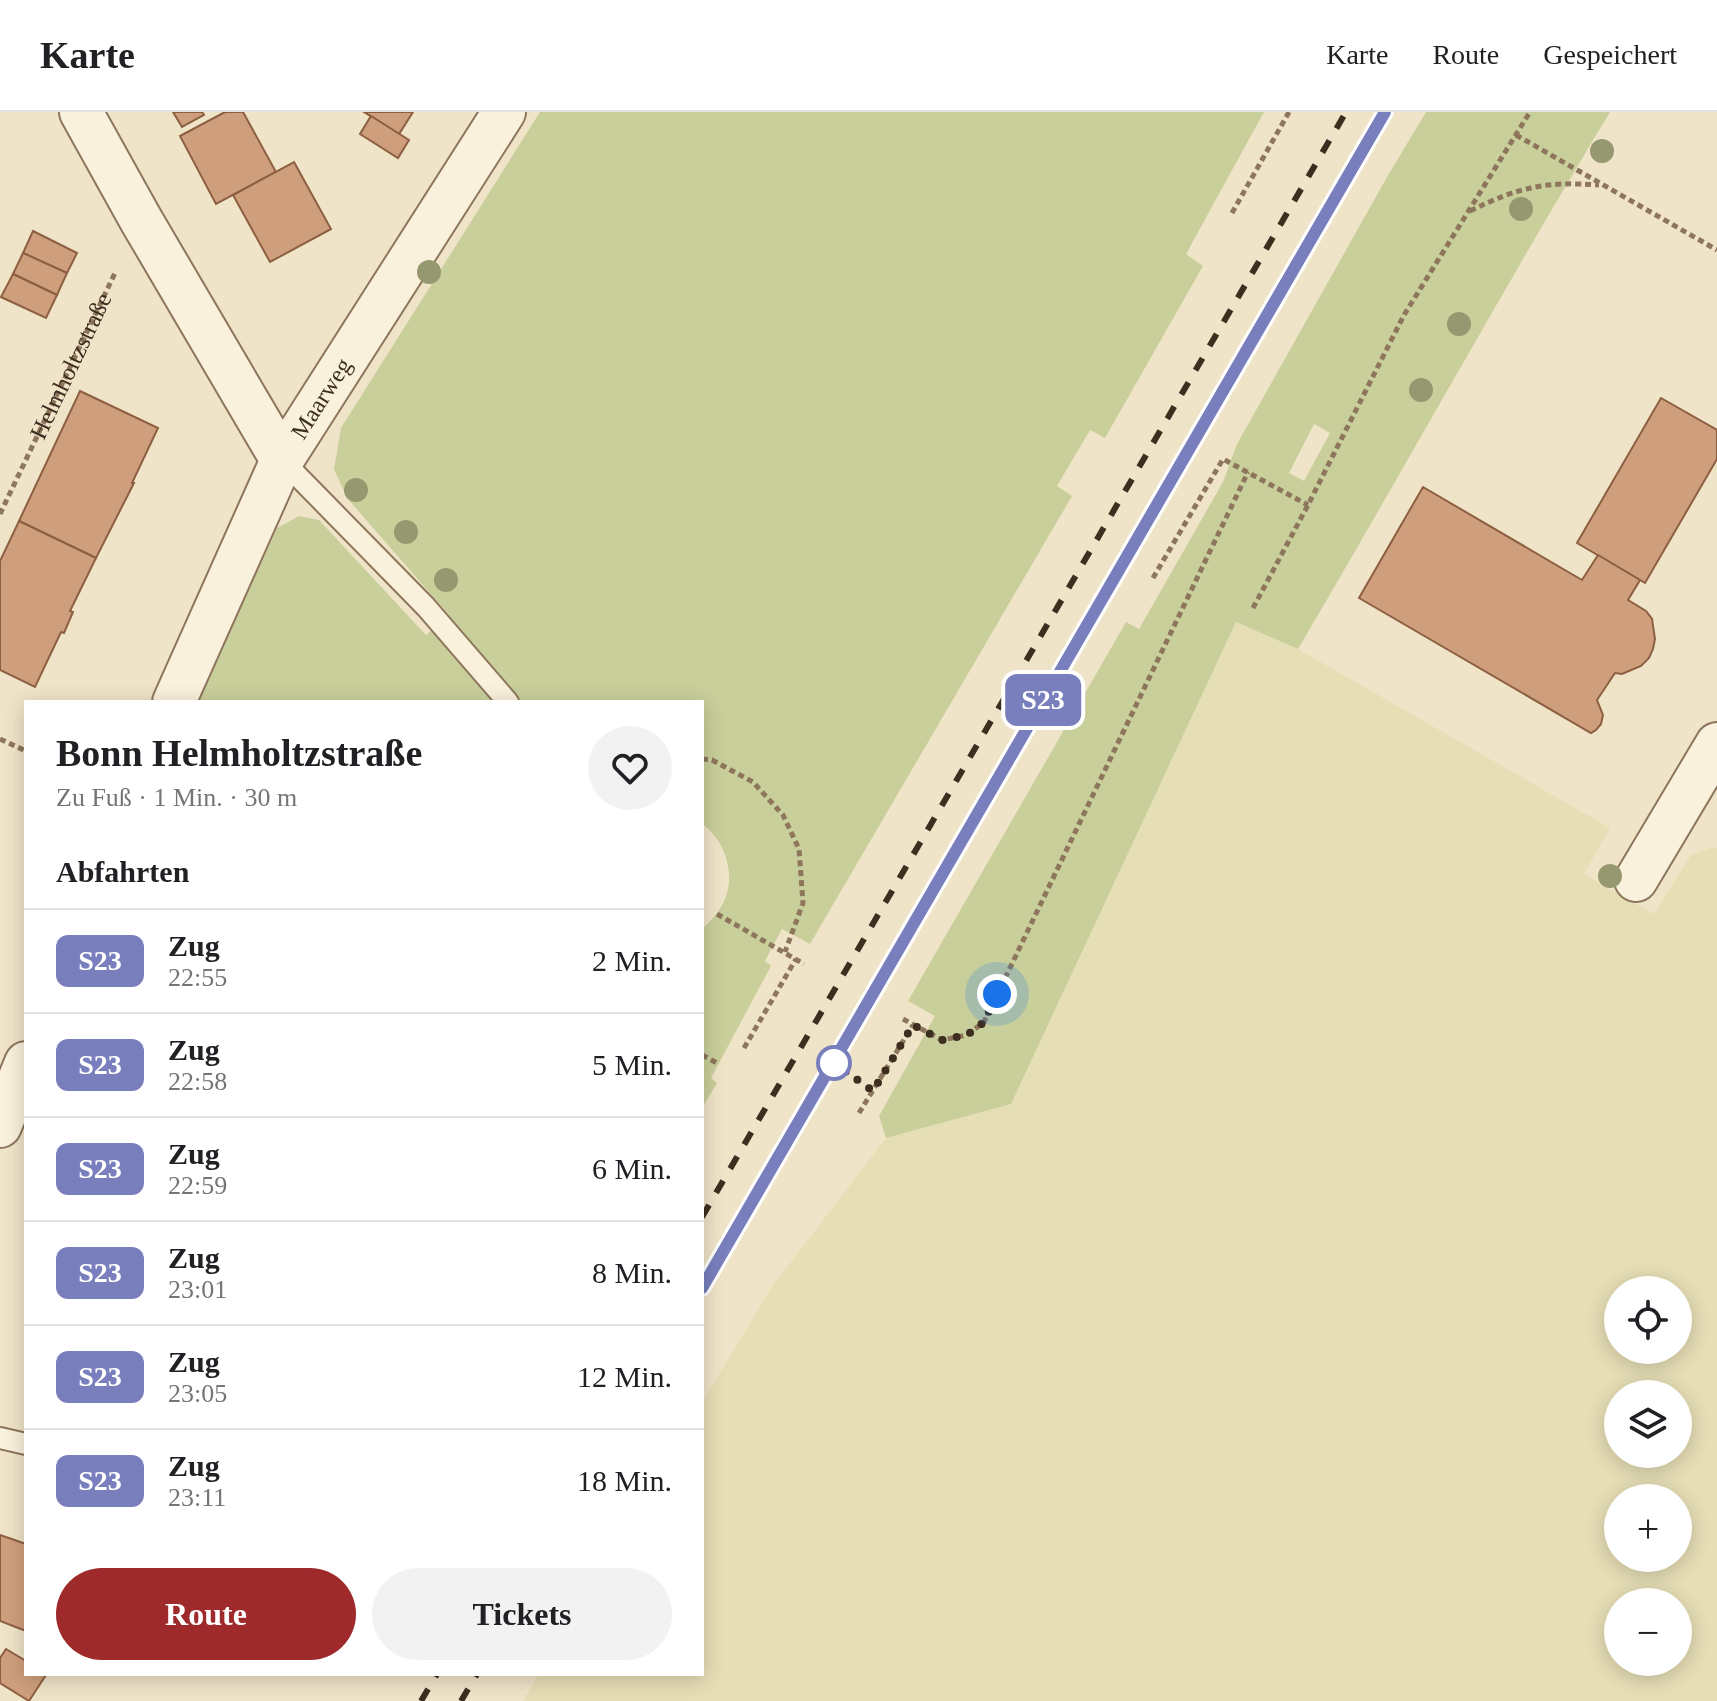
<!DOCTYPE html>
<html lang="de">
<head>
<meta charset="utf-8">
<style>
	body { margin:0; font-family:"Times New Roman",serif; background:#f2f2f2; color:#202124; height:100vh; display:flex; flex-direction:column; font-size:30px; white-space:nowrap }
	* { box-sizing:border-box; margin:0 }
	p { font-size:26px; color:#757577 }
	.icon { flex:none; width:44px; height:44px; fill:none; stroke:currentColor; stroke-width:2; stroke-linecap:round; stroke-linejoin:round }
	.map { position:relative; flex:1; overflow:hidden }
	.side { position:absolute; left:24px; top:588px; width:680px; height:976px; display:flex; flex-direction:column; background:#fff; border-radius:0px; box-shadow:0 4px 20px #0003 }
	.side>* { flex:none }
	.badge { padding:0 16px; border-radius:12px; font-size:28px; line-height:52px }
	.fabs { position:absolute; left:1604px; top:1164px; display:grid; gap:16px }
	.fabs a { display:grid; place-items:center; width:88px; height:88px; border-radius:50%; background:#fff; box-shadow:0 4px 20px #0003; font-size:40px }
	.you { position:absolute; width:40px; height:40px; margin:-20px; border:6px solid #fff; border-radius:50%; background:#1a73e8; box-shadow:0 0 0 12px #1a73e833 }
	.map>.badge { position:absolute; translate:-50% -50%; box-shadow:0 0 0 4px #fff }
	h2 { padding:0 32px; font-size:30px; line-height:72px }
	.round { display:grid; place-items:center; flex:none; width:84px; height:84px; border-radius:42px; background:#f2f2f2 }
	.overview { display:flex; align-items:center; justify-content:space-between; height:136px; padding:0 32px }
	h1 { font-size:38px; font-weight:600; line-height:60px }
	.action { display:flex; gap:16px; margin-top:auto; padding:16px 32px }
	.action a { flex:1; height:92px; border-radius:48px; background:#9e2a2b; color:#fff; font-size:32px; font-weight:600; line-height:92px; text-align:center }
	.action a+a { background:#f2f2f2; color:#202124 }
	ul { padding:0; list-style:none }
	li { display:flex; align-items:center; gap:24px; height:104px; padding:0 32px; border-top:2px solid #e0e0e0 }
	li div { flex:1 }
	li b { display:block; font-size:30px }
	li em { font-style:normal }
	li .badge { min-width:88px; font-weight:700; text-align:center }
	header { display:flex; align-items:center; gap:48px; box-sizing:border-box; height:112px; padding:0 40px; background:#fff; border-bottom:2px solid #e0e0e0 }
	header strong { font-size:38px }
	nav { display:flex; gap:44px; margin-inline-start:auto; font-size:28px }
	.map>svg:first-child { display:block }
	.farmland { fill:#e6deb5; fill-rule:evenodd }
	.green { fill:#c9cf9b; fill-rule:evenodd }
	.building { fill:#cf9f7d; stroke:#8d5f41; stroke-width:2 }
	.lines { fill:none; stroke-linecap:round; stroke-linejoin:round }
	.lane-casing { stroke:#8d765c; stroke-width:24 }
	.street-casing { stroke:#8d765c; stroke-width:46 }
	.path { stroke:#8d765c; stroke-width:5; stroke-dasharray:6 4; stroke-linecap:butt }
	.lane { stroke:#faf1dc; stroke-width:20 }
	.street { stroke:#faf1dc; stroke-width:42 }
	.rail { stroke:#3d2e20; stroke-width:6; stroke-dasharray:14 14; stroke-linecap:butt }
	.tree { fill:#96986f }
	.line-casing { stroke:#fff; stroke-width:18 }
	.line { stroke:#787fbc; stroke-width:12 }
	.walk { stroke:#3d2e20; stroke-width:8; stroke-dasharray:0 14.4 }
	.stop-dot { fill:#fff; stroke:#787fbc; stroke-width:4 }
	.labels { text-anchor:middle; stroke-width:7; stroke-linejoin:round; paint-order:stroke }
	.street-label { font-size:24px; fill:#3d2e20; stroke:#f7eed8 }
</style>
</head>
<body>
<header>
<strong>Karte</strong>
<nav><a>Karte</a><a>Route</a><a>Gespeichert</a></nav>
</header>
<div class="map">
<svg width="1717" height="1589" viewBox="0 0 1717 1589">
	<rect width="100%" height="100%" fill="#f0e4c8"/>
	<path class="farmland" d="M1236,510L1298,537L1610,716L1584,762L1654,802L1691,743L1714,735L1717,737V1589H523L539,1562H702V1291L771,1176L886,1026L1011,992ZM1618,1178H1678V1238H1618ZM1618,1282H1678V1342H1618ZM1618,1386H1678V1446H1618ZM1618,1490H1678V1550H1618Z"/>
	<g class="green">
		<path d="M540,0H1264L1186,142L1203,154L1105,326L1090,318L1057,374L1072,384L810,832L782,817L765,849L771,854L711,966L717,971L702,996V817C713,807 723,796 727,781C734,757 723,726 702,712V590H202L199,588L277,416L299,404L319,408L426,523L449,503L347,386L334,357L341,316Z"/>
		<path d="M1426,0H1610C1503,177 1403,359 1298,537L1236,510L1011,992L886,1026L879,1004L935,904L908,889L1126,510L1139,517L1223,370L1237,332L1387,65ZM1314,312L1330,321L1304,369L1289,361Z"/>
	</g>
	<g class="building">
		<path d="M173,0H202L204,3L182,15Z"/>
		<path d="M225,0H243L276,60L216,92L180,24Z"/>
		<path d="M364,0H413L399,22Z"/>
		<path d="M371,4L409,28L398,46L360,22Z"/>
		<path d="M294,50L331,117L270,150L233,83Z"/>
		<path d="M33,119L77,141L67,161L23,141Z"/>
		<path d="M23,141L67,161L57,183L13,162Z"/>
		<path d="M13,162L57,183L46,206L1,185Z"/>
		<path d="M80,279L158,316L132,371H134L96,446L19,409Z"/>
		<path d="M1661,286L1717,318V347L1645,471L1577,431Z"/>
		<path d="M1423,375L1582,468L1598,443L1640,468L1628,488L1646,499L1652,507L1655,527L1653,537L1649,546L1641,554L1622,562L1615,561L1597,588L1603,603L1601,612L1596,618L1591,621L1359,486Z"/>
		<path d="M19,409L96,446L70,499L73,500L64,521L61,520L35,575L0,558V449Z"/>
		<path d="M0,1423L26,1432V1519L0,1509Z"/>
		<path d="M6,1537L26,1549V1562L46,1563L29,1589L0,1571V1546Z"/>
	</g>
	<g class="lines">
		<defs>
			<g id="lane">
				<path d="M282,348L426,495L508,590"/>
				<path d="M0,1326L26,1332"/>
			</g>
			<g id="street">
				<path d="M81,0L141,108L282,348"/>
				<path id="s2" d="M174,590L282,348L504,0"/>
				<path d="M1636,768L1717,632"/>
				<path d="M0,1014L26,951"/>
			</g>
		</defs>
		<use href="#lane" class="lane-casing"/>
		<use href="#street" class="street-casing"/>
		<g class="path">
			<path d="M1516,23L1717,138"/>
			<path d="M1470,99C1519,75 1545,69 1599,73"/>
			<path d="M1232,101L1289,0"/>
			<path id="s1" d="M0,402L115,161"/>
			<path d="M1153,466L1223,347L1308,393"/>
			<path d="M1253,496L1308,393L1404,203L1530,0"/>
			<path d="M0,627L26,639"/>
			<path d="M702,647L712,648L753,670L783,703L799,737L803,791L785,840"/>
			<path d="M717,802L804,852"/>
			<path d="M903,907L942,928L967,923L984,910L1248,360"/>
			<path d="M744,936L796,847"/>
			<path d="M702,943L719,952"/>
			<path d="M859,1001L913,913"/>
		</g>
		<use href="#lane" class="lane"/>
		<use href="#street" class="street"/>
		<g class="rail">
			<path d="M702,1105L1346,0"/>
			<path d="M702,1176L1385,0"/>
			<path d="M421,1589L437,1562"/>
			<path d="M461,1589L477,1562"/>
		</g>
	</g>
	<g class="tree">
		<circle cx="1602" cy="39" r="12"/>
		<circle cx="1521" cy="97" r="12"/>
		<circle cx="429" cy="160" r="12"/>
		<circle cx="1459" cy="212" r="12"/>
		<circle cx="1421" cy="278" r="12"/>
		<circle cx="356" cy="378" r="12"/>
		<circle cx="406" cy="420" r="12"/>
		<circle cx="446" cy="468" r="12"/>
		<circle cx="1610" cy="764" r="12"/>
	</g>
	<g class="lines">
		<defs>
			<path id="line" d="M702,1176L1385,0"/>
		</defs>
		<use href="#line" class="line-casing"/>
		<use href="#line" class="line"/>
		<path class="walk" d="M834,951L873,979L913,913L942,928L967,923L984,910L997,882"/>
	</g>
	<circle class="stop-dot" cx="834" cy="951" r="16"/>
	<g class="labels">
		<g class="street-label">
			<text dy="8" stroke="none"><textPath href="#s1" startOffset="164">Helmholtzstraße</textPath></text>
			<text dy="8" stroke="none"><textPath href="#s2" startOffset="338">Maarweg</textPath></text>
		</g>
	</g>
</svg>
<div class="fabs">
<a><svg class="icon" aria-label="locate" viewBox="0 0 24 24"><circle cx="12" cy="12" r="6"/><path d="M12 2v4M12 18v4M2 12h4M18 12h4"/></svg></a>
<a><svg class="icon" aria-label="layers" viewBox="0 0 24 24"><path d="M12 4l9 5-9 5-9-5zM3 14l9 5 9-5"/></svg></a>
<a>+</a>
<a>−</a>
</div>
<div class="you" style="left:997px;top:882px"></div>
<b class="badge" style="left:1043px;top:588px;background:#787fbc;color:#fff">S23</b>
<section class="side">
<div class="overview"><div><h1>Bonn Helmholtzstraße</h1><p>Zu Fuß · 1 Min. · 30 m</p></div><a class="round"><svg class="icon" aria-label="heart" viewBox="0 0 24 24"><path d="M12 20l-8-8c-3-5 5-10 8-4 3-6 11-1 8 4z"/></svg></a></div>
<h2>Abfahrten</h2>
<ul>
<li><span class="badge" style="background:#787fbc;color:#fff">S23</span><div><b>Zug</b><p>22:55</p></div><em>2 Min.</em></li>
<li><span class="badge" style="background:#787fbc;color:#fff">S23</span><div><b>Zug</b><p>22:58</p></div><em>5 Min.</em></li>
<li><span class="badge" style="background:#787fbc;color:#fff">S23</span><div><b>Zug</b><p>22:59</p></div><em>6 Min.</em></li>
<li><span class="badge" style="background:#787fbc;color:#fff">S23</span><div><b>Zug</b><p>23:01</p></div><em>8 Min.</em></li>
<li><span class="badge" style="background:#787fbc;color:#fff">S23</span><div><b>Zug</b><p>23:05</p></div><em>12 Min.</em></li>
<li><span class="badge" style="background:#787fbc;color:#fff">S23</span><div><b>Zug</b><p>23:11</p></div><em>18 Min.</em></li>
</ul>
<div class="action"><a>Route</a><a>Tickets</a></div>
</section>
</div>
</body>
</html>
